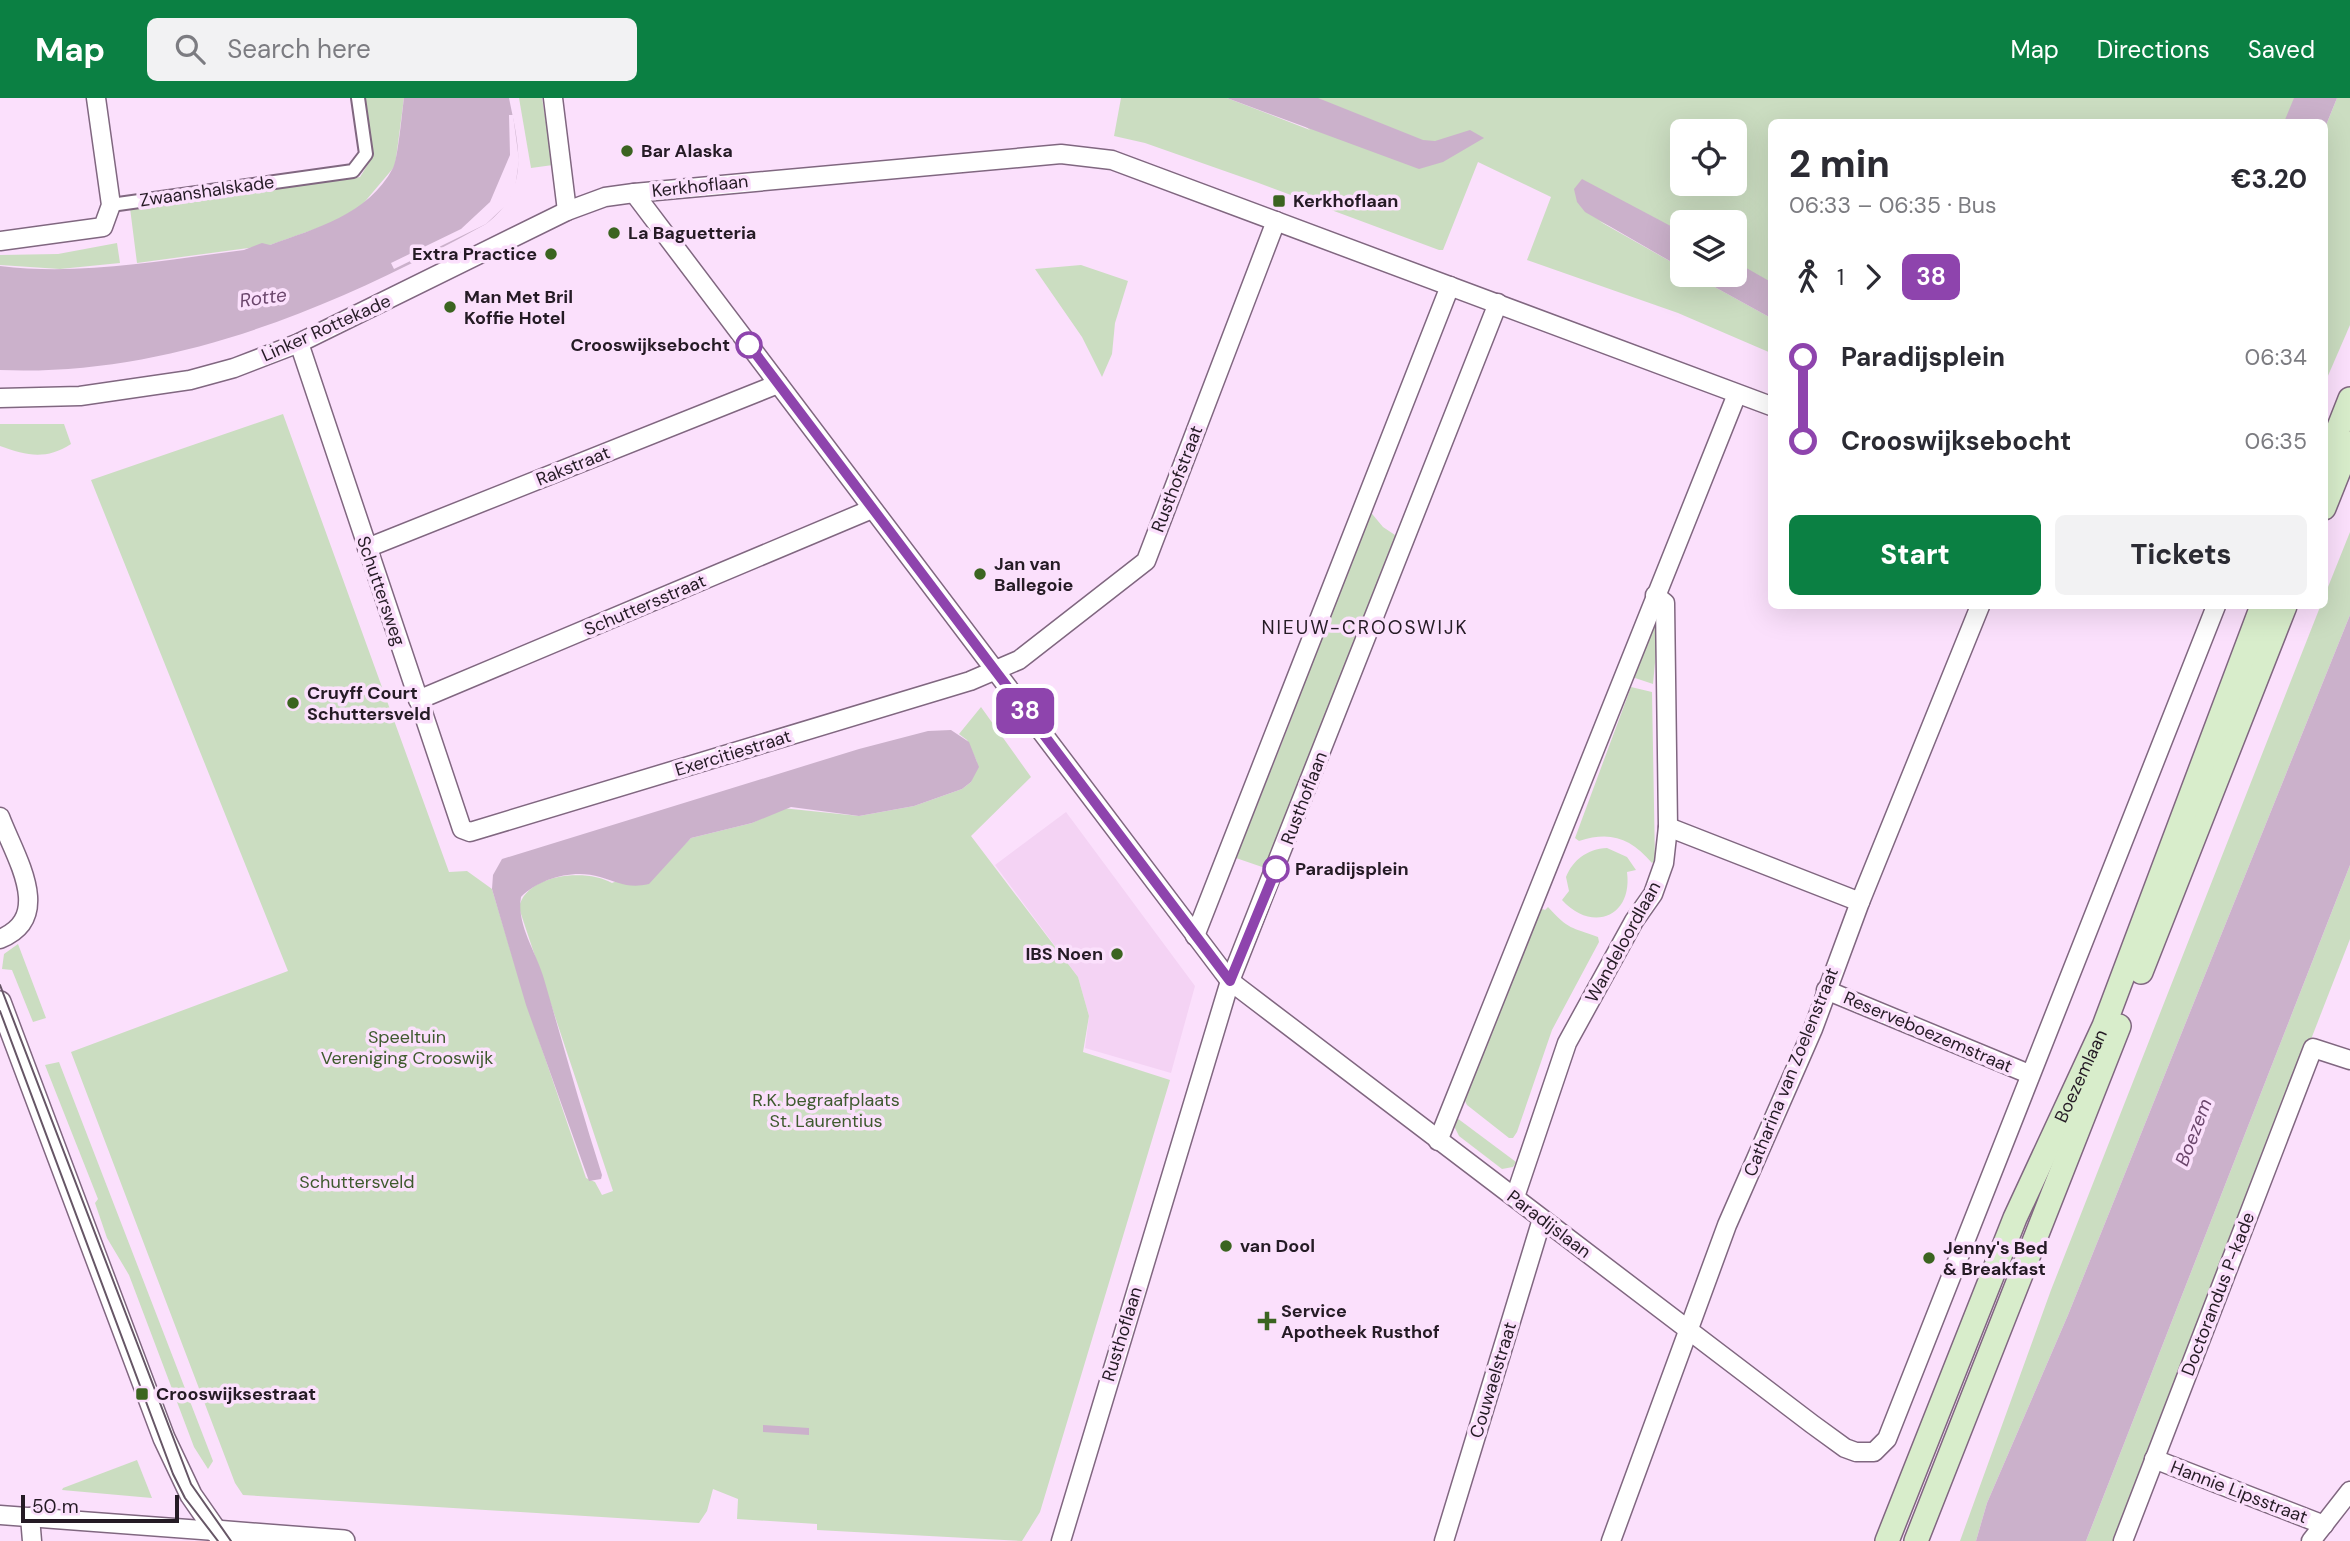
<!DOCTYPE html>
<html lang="en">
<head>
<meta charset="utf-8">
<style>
	body { margin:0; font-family:"DM Sans",sans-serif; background:#f2f2f3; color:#2b2b33; height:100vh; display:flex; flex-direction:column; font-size:26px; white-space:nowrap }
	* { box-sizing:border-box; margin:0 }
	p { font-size:23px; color:#7c7c81 }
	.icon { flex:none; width:38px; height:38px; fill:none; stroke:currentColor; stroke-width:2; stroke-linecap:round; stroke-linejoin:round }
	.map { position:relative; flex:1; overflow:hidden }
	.side { position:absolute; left:1768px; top:21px; width:560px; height:490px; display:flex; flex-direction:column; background:#fff; border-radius:10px; box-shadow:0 7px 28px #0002 }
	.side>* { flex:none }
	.badge { padding:0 14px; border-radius:10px; font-size:24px; line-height:46px }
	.tools { position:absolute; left:1670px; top:21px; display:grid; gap:14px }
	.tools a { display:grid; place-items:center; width:77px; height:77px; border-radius:10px; background:#fff; box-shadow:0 7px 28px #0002; font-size:35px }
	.scale { position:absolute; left:21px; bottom:18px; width:158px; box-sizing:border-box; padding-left:7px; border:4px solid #251b25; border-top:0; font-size:19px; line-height:24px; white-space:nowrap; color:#251b25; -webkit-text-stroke:5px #fbe0fc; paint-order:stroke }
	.map>.badge { position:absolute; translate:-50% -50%; box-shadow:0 0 0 4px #fff }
	.legs { display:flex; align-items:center; gap:10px; height:77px; padding:0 21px; font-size:23px }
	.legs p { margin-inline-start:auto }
	.head { display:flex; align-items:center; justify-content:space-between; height:119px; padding:0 21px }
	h1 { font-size:38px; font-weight:800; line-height:52px }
	.button { display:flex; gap:14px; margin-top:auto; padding:14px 21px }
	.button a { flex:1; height:80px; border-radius:10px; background:#0b8043; color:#fff; font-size:28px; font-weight:800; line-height:80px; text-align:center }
	.button a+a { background:#f2f2f3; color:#2b2b33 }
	ul { padding:0 21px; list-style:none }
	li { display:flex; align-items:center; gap:24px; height:84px; font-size:26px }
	li i { display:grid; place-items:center; width:10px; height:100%; margin:0 9px; background:currentColor }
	li i::after { content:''; width:18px; height:18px; margin:-9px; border:5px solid; border-radius:50%; background:#fff }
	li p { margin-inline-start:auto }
	li:first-child i { background:linear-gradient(#0000 50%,currentColor 0) }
	li:last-child i { background:linear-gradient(currentColor 50%,#0000 0) }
	header { display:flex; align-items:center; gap:42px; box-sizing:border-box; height:98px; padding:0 35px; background:#0b8043; color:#fff }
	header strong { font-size:33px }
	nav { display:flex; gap:38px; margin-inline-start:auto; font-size:24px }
	.search { width:490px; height:63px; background:#f2f2f3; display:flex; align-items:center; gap:18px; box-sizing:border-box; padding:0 24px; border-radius:10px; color:#7c7c81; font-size:26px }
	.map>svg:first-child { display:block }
	.built { fill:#f4d3f4 }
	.green { fill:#cbddc1; fill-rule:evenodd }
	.water { fill:#cbb1cb }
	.pier { fill:#fbe0fc }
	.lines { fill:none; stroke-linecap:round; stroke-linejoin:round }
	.pedestrian-casing { stroke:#806780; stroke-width:16 }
	.minor-casing { stroke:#806780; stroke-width:21 }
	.tertiary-casing { stroke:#806780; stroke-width:24 }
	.secondary-casing { stroke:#806780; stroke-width:26 }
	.pedestrian { stroke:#fff; stroke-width:12 }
	.minor { stroke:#fff; stroke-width:18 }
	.tertiary { stroke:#fff; stroke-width:21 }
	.secondary { stroke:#d8edcb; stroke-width:23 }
	.tram { stroke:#665666; stroke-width:2 }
	.line-1-casing { stroke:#fff; stroke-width:16 }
	.line-1 { stroke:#8e44ad; stroke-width:10 }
	.poi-dot { fill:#3b6420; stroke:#fbe0fc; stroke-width:2.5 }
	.stop-1-dot { fill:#fff; stroke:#8e44ad; stroke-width:3.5 }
	.labels { text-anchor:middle; stroke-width:7; stroke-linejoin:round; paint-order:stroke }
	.poi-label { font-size:18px; font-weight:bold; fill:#251b25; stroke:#fbe0fc; text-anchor:start }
	.street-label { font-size:18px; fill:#251b25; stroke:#fbe0fc }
	.stop-label { font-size:18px; font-weight:bold; fill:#251b25; stroke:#fbe0fc; text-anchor:end }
	.park-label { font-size:18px; fill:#3e5a2e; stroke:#fbe0fc }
	.water-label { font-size:19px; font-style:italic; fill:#6b466c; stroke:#fbe0fc }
	.neighbourhood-label { font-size:19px; letter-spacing:2px; fill:#251b25; stroke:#fbe0fc }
</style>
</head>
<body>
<header>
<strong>Map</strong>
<div class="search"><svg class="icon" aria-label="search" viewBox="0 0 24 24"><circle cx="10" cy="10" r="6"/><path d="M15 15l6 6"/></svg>Search here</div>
<nav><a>Map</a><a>Directions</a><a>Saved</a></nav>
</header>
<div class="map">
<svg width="2350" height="1443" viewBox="0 0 2350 1443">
	<rect width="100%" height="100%" fill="#fbe0fc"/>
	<path class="built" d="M1066,714L1195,888L1171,975L1085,950L1089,918L1078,879L995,767Z"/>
	<g class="green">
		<path d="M365,0H404L395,68L362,107L335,124L270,147L137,165L130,110L360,79L373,58Z"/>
		<path d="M519,0H542L553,67L531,70Z"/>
		<path d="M1121,0H1227L1310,32L1268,0H2316L2303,24H1771V200L1734,177V124H1682V160L1599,123L1682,170V177H1693L1771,220V255L1678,215L1527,162L1551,99L1478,64L1443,152H1439L1256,84L1145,45L1114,38ZM1682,33H1734V86H1682Z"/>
		<path d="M2337,0H2350V227L2324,287V32Z"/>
		<path d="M117,145L120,165L60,171L0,167V157L58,156Z"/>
		<path d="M1081,167L1128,183L1115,225L1112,256L1102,279L1082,239L1035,171Z"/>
		<path d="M283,316L449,774L467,773L492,791L527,907L586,1080L595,1084L602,1097L613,1093L519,810C525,776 586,770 612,785L669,762L691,740L752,725L782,710L859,718L914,708L962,691L971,684L977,664L967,642L959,636L981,609L1031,679L971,738L1078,879L1089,918L1083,954L1170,982L1040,1414L1022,1443L817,1432V1426L737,1421L738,1401L713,1391L707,1413L699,1425L243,1397L235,1385L71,954L288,873L91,382Z"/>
		<path d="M0,326H64L71,346C46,362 27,358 0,348Z"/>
		<path d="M1368,411L1383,429L1398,439L1265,770L1236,760L1289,627Z"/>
		<path d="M2350,434V517L2068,1217L1987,1405L1976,1443H1960L2051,1192L2320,509L2324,508V499Z"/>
		<path d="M1657,520L1659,523L1653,586L1632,579Z"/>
		<path d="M1631,589L1652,594L1655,763L1652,765C1630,740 1611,733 1579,743L1575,740Z"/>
		<path d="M1607,750L1627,759L1636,772L1627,774C1633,819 1592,835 1562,802L1569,793L1566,779C1573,762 1587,751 1607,750Z"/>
		<path d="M2350,767V841L2116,1443H2086Z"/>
		<path d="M1548,809C1569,832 1571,829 1598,839L1599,844L1552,932L1517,1034L1513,1040H1509L1467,1007L1464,1001L1540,810L1545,812Z"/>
		<path d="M18,846L46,920L33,924L12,872L2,871L4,856Z"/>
		<path d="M59,964L213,1363L208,1371L194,1349L129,1177L107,1140L95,1105L98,1101L45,967Z"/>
		<path d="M1457,1020L1516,1064L1513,1069L1502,1071L1459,1038L1454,1028Z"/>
		<path d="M137,1362L152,1400L62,1392L63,1390Z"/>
	</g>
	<g class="water">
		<path d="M404,0H509C519,49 531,91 486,126C338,208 173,279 0,272V168C81,178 163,162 244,152L262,145L270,147C316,130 368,117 393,70C398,61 402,14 404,0Z"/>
		<path d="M1227,0H1318L1423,42L1435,43L1470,32L1484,40L1443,64L1419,71Z"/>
		<path d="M2294,0H2337L2324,32V24H2284Z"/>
		<path d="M1582,81L1682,134V170L1585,114L1577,104L1574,91Z"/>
		<path d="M1734,163L1771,184V220L1693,177H1734Z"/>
		<path d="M2350,517V767L2086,1443H1976L1987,1405L2068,1217Z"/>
		<path d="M951,632L969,644L979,669L971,684L962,691L914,708L859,718L791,709L752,725L691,740L649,786C628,791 618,784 600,779C574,771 540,780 521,799C516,827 537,855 544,881C563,946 581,1012 602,1077L601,1081L589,1083L526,907L492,791L493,777L502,761L859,651L928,633Z"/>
		<path d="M763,1327L809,1330V1337L763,1334Z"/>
	</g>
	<path class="pier" d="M509,17H513L519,62L515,90L507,106L486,126L394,171L391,165L461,131L490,104L510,57Z"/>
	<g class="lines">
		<defs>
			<path id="pedestrian" d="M111,107L353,73L366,56L358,0"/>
			<g id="minor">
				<path d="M553,0L567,113"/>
				<path d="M634,95L1230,883L1812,1326L1845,1350L1856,1354H1874L1887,1341L2216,508"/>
				<path d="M0,143L103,129L111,107L96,0"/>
				<path d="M299,245L462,731L470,734L970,583L1019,562L1146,463L1276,123"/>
				<path d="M0,300L80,298L190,282L234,270L299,245L567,113L605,99L634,95L1061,56L1112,62L1771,308"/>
				<path d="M367,450L778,286"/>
				<path d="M418,602L872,411"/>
				<path d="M0,719C15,759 55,819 0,841"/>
				<path d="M1668,729L1860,804"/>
				<path d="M1195,838L1450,188"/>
				<path d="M1826,892L2029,976"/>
				<path d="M1438,1043L1737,296"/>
				<path d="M1515,1099L1567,945L1634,823L1653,796L1664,765L1668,729L1665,505L1655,497"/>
				<path d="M2154,1361L2324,1427"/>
				<path d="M0,1417L215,1433"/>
				<path d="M30,1419L32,1443"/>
				<path d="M1061,1443L1230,883L1498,205"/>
				<path d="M1444,1443L1542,1121"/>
				<path d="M1611,1443L1727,1127L1813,931L1860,804L1980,508"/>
				<path d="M2123,1443L2313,950L2350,962"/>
				<path d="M2311,1443L2350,1393"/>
			</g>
			<g id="tertiary">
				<path d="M0,904L164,1340L191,1397L223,1443"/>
				<path d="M215,1433L344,1443"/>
			</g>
			<g id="secondary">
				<path d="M2324,367L2350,301"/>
				<path d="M2324,410L2350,345"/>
				<path d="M2141,874L2285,508"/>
				<path id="s1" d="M1887,1443L2015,1120L2104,928L2262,508"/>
				<path d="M1916,1443L2119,928"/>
			</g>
		</defs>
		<use href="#pedestrian" class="pedestrian-casing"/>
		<use href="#minor" class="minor-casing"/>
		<use href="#tertiary" class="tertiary-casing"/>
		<use href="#secondary" class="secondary-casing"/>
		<use href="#pedestrian" class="pedestrian"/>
		<use href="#minor" class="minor"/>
		<use href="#tertiary" class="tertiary"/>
		<use href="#secondary" class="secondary"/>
		<g class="tram">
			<path d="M0,887L191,1386L231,1443"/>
			<path d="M0,913L173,1376L185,1400L218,1443"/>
		</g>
	</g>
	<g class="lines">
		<defs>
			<path id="line-1" d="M749,247L1230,883L1276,771"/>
		</defs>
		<use href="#line-1" class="line-1-casing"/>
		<use href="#line-1" class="line-1"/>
	</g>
	<g class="poi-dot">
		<circle cx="627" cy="53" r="7"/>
		<rect x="1272" y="96" width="14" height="14" rx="3.5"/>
		<circle cx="614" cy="135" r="7"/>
		<circle cx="551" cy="156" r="7"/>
		<circle cx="450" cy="209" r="7"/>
		<circle cx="980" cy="476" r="7"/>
		<circle cx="293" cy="605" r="7"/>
		<circle cx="1117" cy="856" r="7"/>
		<circle cx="1226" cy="1148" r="7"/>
		<circle cx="1929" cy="1160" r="7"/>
		<path d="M1263.5 1212.5h7v7h7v7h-7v7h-7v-7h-7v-7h7z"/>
		<rect x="135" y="1289" width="14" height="14" rx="3.5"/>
	</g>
	<g class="stop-1-dot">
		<circle cx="749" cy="247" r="12"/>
		<circle cx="1276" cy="771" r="12"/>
	</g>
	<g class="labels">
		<g class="poi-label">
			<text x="641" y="59">Bar Alaska</text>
			<text x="1293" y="109">Kerkhoflaan</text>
			<text x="628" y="141">La Baguetteria</text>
			<text x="537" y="162" text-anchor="end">Extra Practice</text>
			<text x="464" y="205">Man Met Bril<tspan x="464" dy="21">Koffie Hotel</tspan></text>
			<text x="994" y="472">Jan van<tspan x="994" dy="21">Ballegoie</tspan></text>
			<text x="307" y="601">Cruyff Court<tspan x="307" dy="21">Schuttersveld</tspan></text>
			<text x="1103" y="862" text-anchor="end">IBS Noen</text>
			<text x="1240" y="1154">van Dool</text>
			<text x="1943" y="1156">Jenny's Bed<tspan x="1943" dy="21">&amp; Breakfast</tspan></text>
			<text x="1281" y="1219">Service<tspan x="1281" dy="21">Apotheek Rusthof</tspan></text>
			<text x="156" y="1302">Crooswijksestraat</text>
		</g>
		<g class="street-label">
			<text transform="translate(700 88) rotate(-6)" y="6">Kerkhoflaan</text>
			<text transform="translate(207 93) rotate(-8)" y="6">Zwaanshalskade</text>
			<text transform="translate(326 230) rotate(-24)" y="6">Linker Rottekade</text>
			<text transform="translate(573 368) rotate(-22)" y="6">Rakstraat</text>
			<text transform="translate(1177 381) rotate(-69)" y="6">Rusthofstraat</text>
			<text transform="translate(381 493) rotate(71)" y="6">Schuttersweg</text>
			<text transform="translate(645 507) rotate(-23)" y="6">Schuttersstraat</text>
			<text transform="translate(733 655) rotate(-17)" y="6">Exercitiestraat</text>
			<text transform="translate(1304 700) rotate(-69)" y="6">Rusthoflaan</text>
			<text transform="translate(1623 844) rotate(-61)" y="6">Wandeloordlaan</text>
			<text transform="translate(1928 934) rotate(23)" y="6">Reserveboezemstraat</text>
			<text transform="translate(1791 974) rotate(-68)" y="6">Catharina van Zoelenstraat</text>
			<text dy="6" stroke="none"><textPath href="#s1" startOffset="504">Boezemlaan</textPath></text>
			<text transform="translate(1549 1126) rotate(37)" y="6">Paradijslaan</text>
			<text transform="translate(2218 1196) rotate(-69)" y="6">Doctorandus P-kade</text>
			<text transform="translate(1122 1236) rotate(-73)" y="6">Rusthoflaan</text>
			<text transform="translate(1493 1282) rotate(-73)" y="6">Couwaelstraat</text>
			<text transform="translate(2239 1394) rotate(21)" y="6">Hannie Lipsstraat</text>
		</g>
		<g class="stop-label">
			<text x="730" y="253">Crooswijksebocht</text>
			<text x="1295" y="777" text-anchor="start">Paradijsplein</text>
		</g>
		<g class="park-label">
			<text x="407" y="945">Speeltuin<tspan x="407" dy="21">Vereniging Crooswijk</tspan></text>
			<text x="826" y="1008">R.K. begraafplaats<tspan x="826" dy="21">St. Laurentius</tspan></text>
			<text x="357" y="1090">Schuttersveld</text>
		</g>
		<g class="water-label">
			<text transform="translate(263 199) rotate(-8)" y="7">Rotte</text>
			<text transform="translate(2193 1034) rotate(-69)" y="7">Boezem</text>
		</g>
		<g class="neighbourhood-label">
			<text x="1365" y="536">NIEUW-CROOSWIJK</text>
		</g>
	</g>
</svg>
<div class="tools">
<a><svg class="icon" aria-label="locate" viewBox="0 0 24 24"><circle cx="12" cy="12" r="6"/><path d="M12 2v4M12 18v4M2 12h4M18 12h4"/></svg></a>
<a><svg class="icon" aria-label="layers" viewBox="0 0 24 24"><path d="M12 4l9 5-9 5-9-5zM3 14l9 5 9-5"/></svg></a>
</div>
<div class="scale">50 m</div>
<b class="badge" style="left:1025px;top:613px;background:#8e44ad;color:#fff">38</b>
<section class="side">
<div class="head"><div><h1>2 min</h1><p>06:33 – 06:35 · Bus</p></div><b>€3.20</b></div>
<div class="legs"><svg class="icon" aria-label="walk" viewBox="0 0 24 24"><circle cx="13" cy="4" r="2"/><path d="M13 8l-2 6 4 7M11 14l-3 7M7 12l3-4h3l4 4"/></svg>1<svg class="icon" aria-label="forward" viewBox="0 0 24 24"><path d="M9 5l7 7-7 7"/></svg><b class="badge" style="background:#8e44ad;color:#fff">38</b></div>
<ul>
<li><i style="color:#8e44ad"></i><b>Paradijsplein</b><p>06:34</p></li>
<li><i style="color:#8e44ad"></i><b>Crooswijksebocht</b><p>06:35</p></li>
</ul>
<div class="button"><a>Start</a><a>Tickets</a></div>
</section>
</div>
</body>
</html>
